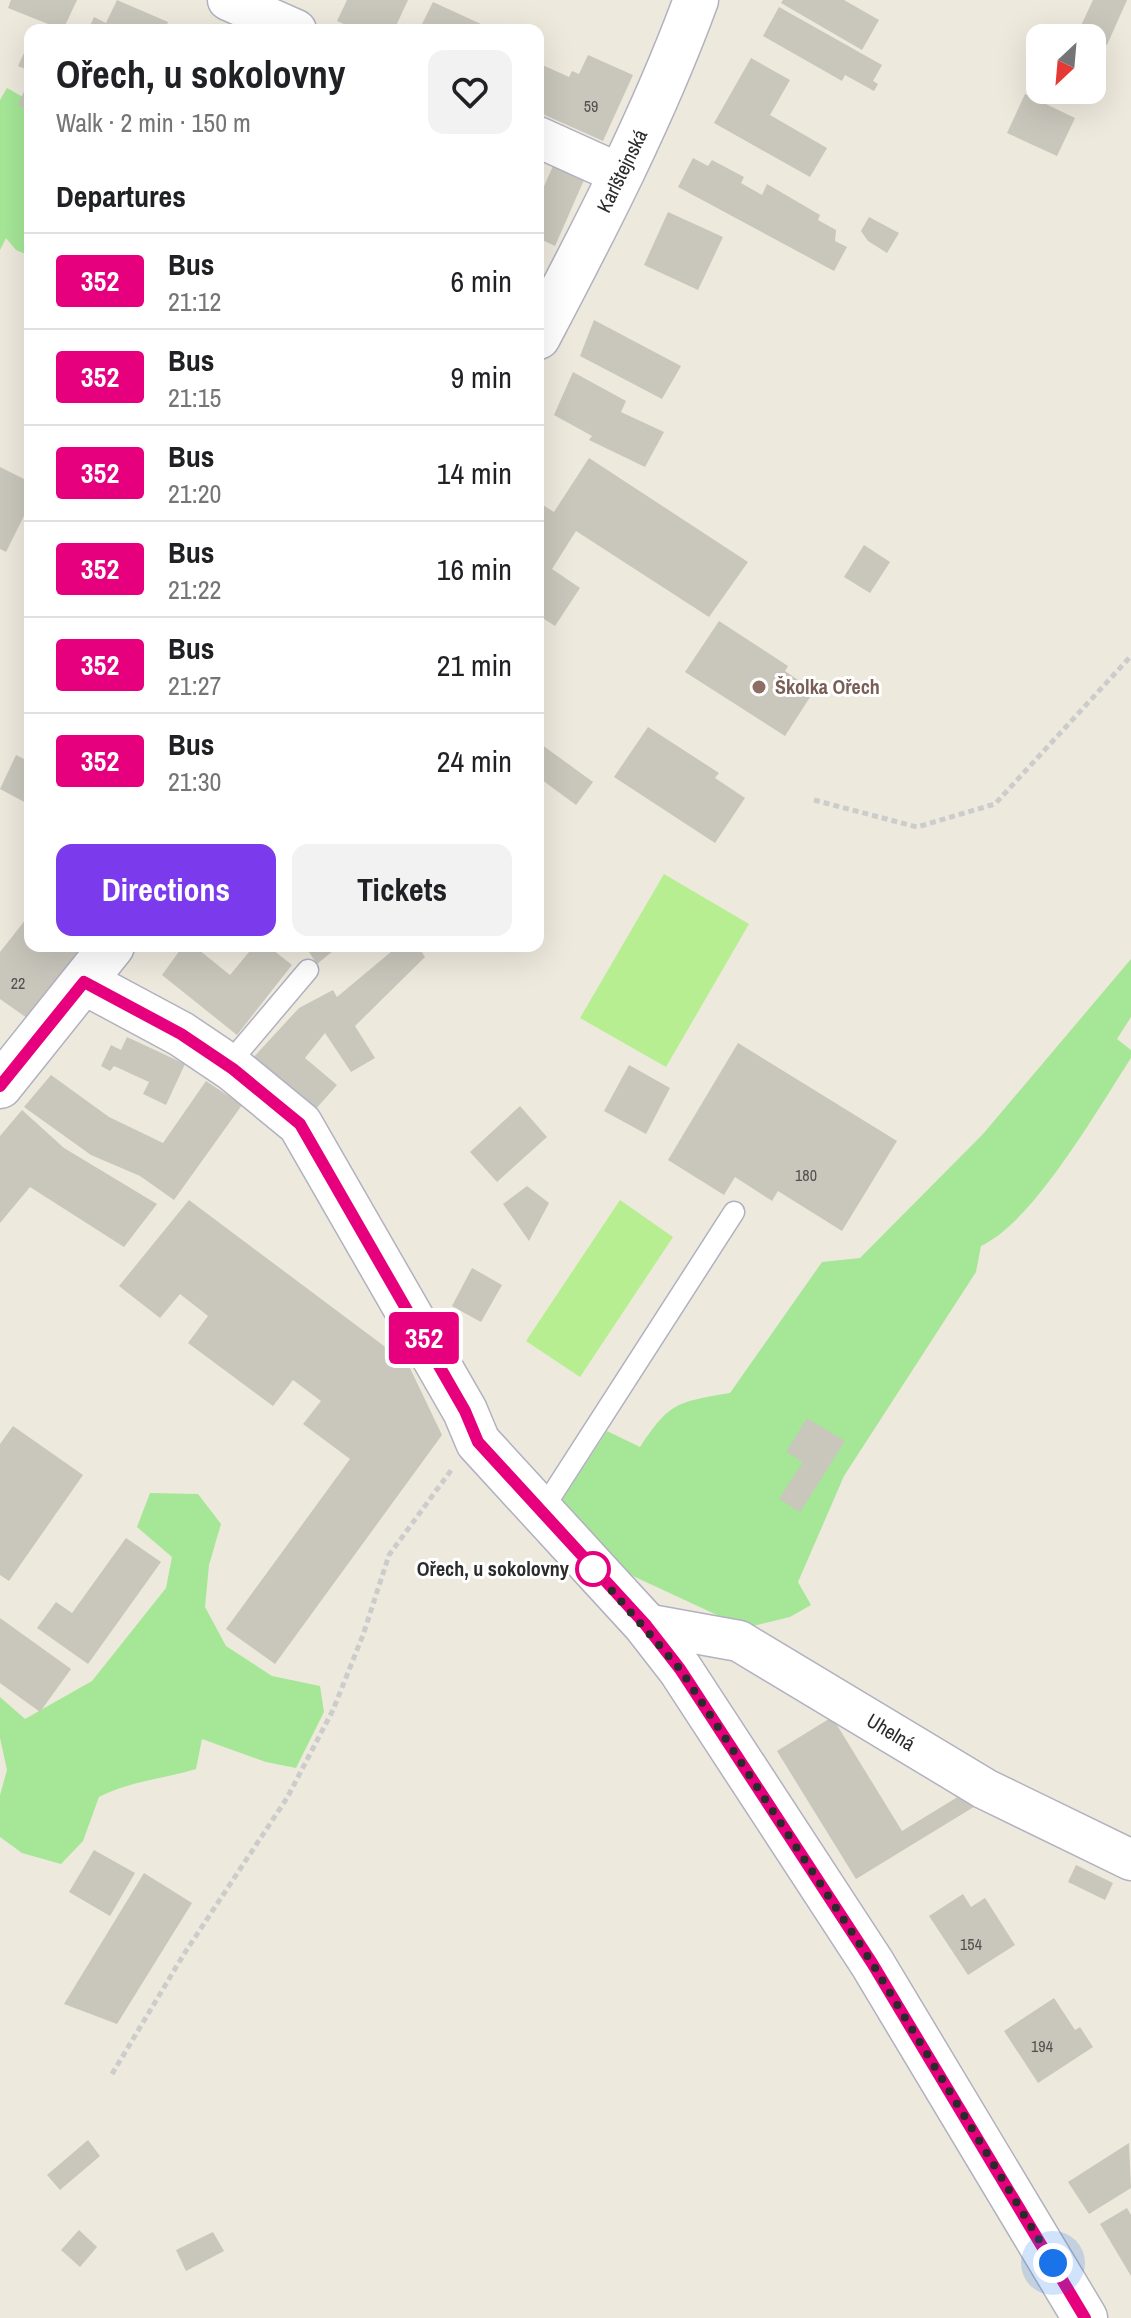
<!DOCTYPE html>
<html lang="en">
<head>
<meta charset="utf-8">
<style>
	body { margin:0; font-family:"Archivo Narrow",sans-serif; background:#f2f2f2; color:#202124; height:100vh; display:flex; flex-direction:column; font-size:30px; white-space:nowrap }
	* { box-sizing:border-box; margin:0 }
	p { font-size:26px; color:#757577 }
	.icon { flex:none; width:44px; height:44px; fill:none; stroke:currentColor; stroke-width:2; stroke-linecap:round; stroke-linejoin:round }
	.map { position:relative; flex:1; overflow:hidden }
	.sheet { position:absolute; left:24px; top:24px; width:520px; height:928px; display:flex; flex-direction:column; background:#fff; border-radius:16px; box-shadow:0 8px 32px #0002 }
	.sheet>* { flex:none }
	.badge { padding:0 16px; border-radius:6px; font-size:28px; line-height:52px }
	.needle { width:52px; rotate:206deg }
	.controls { position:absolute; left:1026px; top:24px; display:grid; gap:16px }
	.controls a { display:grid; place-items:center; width:80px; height:80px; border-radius:16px; background:#fff; box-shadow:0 8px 32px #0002; font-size:40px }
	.you { position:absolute; width:40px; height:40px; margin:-20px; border:6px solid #fff; border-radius:50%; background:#1a73e8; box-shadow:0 0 0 12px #1a73e833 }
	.map>.badge { position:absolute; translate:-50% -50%; box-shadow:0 0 0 4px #fff }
	h2 { padding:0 32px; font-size:30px; line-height:72px }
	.round { display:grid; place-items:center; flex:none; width:84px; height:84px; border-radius:16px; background:#f2f2f2 }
	.head { display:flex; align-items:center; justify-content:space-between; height:136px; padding:0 32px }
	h1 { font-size:38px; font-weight:700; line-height:60px }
	.action { display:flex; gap:16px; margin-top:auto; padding:16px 32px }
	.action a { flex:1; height:92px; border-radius:16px; background:#7c3aed; color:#fff; font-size:32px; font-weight:700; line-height:92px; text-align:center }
	.action a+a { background:#f2f2f2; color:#202124 }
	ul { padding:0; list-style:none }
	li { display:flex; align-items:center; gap:24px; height:96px; padding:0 32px; border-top:2px solid #e0e0e0 }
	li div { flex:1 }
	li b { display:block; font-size:30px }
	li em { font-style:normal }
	li .badge { min-width:88px; font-weight:700; text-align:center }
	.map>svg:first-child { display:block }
	.green { fill:#a5e797 }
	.pitch { fill:#b8ee92 }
	.building { fill:#c9c6bc }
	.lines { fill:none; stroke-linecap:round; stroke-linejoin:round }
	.lane-casing { stroke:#b1b1c0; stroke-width:23 }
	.street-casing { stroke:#b1b1c0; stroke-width:43 }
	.secondary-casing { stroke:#b1b1c0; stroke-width:47 }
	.path { stroke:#ccc; stroke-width:5; stroke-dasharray:6 4; stroke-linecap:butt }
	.lane { stroke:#fff; stroke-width:20 }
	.street { stroke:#fff; stroke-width:40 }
	.secondary { stroke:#fff; stroke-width:44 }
	.line-casing { stroke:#fff; stroke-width:18 }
	.line { stroke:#e6007e; stroke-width:12 }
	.walk { stroke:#2b2b2b; stroke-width:8; stroke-dasharray:0 14.4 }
	.education-dot { fill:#8d6e63; stroke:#fff; stroke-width:3 }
	.stop-dot { fill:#fff; stroke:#e6007e; stroke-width:4 }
	.labels { text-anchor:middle; stroke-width:6; stroke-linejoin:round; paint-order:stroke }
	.number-label { font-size:16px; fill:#52524f }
	.street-label { font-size:20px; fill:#2b2b2b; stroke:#fff }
	.education-label { font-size:20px; font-weight:bold; fill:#785e54; stroke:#fff; text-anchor:start }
	.stop-label { font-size:20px; font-weight:bold; fill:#2b2b2b; stroke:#fff; text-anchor:end }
</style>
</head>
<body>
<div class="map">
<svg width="1131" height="2318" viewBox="0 0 1131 2318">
	<rect width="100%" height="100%" fill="#eee9dd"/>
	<g class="green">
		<path d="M7,88L30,101V256L16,250L6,238L0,250V100Z"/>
		<path d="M1131,959V1017L1117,1039L1131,1050V1058C1099,1107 1033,1223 981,1246L976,1272L844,1476L798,1582L811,1605L790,1617L745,1628L620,1570L560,1503L607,1431L640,1447C670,1402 677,1402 730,1393L822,1262L860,1258L983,1134Z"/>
		<path d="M150,1493L198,1494L221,1524L209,1565L205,1607L226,1646L272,1676L320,1686L324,1712L296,1768L266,1762L202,1739L196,1769C163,1779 130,1781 99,1797L83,1841L61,1864L22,1853L0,1837V1795L7,1770L0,1738V1697L25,1719L92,1681L166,1588L172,1557L137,1527Z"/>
	</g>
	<g class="pitch">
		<path d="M664,874L749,924L666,1067L580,1018Z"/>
		<path d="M620,1200L673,1237L580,1377L526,1341Z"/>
	</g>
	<g class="building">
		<path d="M11,0H77L63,30L8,8Z"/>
		<path d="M117,0L168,22L165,30H88L94,17L106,23Z"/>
		<path d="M347,0H408L394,30H357L337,21Z"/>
		<path d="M783,0H844L879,20L862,50L781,3Z"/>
		<path d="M1093,0H1127L1107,45L1078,32Z"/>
		<path d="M433,2L494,30H419Z"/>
		<path d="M779,7L882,65L873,81L878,84L874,91L845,75L842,81L763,36Z"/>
		<path d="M30,40V71L18,66Z"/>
		<path d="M588,55L633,75L603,141L538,112V63L569,77L572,71L579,74Z"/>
		<path d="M751,58L790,80L770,115L827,148L810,177L714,123Z"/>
		<path d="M30,78V112L18,105Z"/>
		<path d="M1025,94L1075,118L1057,156L1007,133Z"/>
		<path d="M693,158L708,166L712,160L744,177L741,183L762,195L767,184L820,215L818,220L836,230L835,241L847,247L834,271L678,187Z"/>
		<path d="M553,166L584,180L555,246L538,238V200Z"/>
		<path d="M668,212L723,237L698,290L644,265Z"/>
		<path d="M869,217L899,233L887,253L868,241L861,231Z"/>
		<path d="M594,320L681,366L662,399L580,356Z"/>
		<path d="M573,372L626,401L621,412L664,432L645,467L589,440L592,436L554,415Z"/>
		<path d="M589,458L748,562L709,617L576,531L552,569L580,588L555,626L538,615V502L554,512Z"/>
		<path d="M0,467L30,482V504L6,552L0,549Z"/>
		<path d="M864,545L890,562L870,593L844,577Z"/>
		<path d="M719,621L788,666L785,671L814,691L785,736L685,672Z"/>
		<path d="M648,727L719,773L715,778L745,798L715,843L614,777Z"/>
		<path d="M538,742L593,782L576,805L538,777Z"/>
		<path d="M16,755L30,762V805L0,789Z"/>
		<path d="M30,914V946H84L27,1018L0,999V952Z"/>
		<path d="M183,946H194L230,975L254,946H268L292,965L237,1035L162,975Z"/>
		<path d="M305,946H339L317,964Z"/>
		<path d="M398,946H418L425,957L355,1026L375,1058L351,1072L325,1033L305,1058L337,1085L314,1111L251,1060L299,1008L333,990L337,997Z"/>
		<path d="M127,1037L185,1064L166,1105L143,1094L149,1082L114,1066L110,1071L101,1066L111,1045L121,1050Z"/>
		<path d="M738,1043L897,1141L842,1231L778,1191L772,1201L735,1177L724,1195L668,1160Z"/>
		<path d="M629,1065L670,1088L646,1134L604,1111Z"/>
		<path d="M51,1075L109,1117L163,1143L206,1081L242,1105L174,1200L140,1176L91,1155L24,1107Z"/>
		<path d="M520,1106L547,1137L497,1182L470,1152Z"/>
		<path d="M22,1110L64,1148L157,1204L124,1247L30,1187L0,1223V1136Z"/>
		<path d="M527,1186L549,1203L529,1241L503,1204Z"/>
		<path d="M189,1200L408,1364L442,1435L275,1664L226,1629L350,1459L303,1424L321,1401L293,1380L273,1406L188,1343L208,1316L180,1294L160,1318L119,1286Z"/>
		<path d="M472,1268L502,1285L481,1322L452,1306Z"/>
		<path d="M807,1418L845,1441L800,1512L779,1499L803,1462L786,1452Z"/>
		<path d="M13,1426L83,1475L9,1581L0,1575V1444Z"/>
		<path d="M126,1538L161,1562L88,1664L37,1628L56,1602L72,1613Z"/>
		<path d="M0,1618L71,1669L40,1712L0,1683Z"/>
		<path d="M832,1717L902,1831L969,1790L977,1805L856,1879L777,1751Z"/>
		<path d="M94,1850L135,1873L110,1916L69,1892Z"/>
		<path d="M1076,1865L1113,1883L1105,1900L1068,1882Z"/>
		<path d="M144,1873L192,1903L117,2024L64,2004Z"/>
		<path d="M963,1894L971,1907L985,1898L1015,1945L968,1975L929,1916Z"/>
		<path d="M1054,1998L1075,2030L1080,2027L1093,2047L1038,2083L1004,2031Z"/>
		<path d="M88,2140L100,2156L60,2190L47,2175Z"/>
		<path d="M1129,2143L1131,2188L1089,2214L1068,2182Z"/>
		<path d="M1127,2208L1131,2215V2276L1100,2224Z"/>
		<path d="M79,2230L97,2247L80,2267L61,2250Z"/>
		<path d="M213,2232L224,2251L186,2271L176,2250Z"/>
	</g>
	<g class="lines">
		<defs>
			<g id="lane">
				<path d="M237,1054L308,970"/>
				<path d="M541,1512L734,1212"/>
			</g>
			<g id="street">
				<path d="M228,0L296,30"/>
				<path d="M538,137L622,175"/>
				<path d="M645,1624L739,1641L985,1789L1131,1860"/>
			</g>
			<g id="secondary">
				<path d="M538,337C596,227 653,117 696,0"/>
				<path d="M84,982L181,1034L233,1069L300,1124L465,1411L478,1442L645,1624L680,1669L872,1963L1085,2318"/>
				<path d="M0,1086L112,946"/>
			</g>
		</defs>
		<use href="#lane" class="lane-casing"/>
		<use href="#street" class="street-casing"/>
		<use href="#secondary" class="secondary-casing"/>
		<g class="path">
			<path d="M814,800L917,827L995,804L1131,656"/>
			<path d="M112,2074L184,1954L287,1798L333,1710L363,1635L389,1555L452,1469"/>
		</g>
		<use href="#lane" class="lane"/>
		<use href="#street" class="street"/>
		<use href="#secondary" class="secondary"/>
	</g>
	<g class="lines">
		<defs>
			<path id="line" d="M0,1086L84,982L181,1034L233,1069L300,1124L465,1411L478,1442L645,1624L680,1669L872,1963L1085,2318"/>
		</defs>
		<use href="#line" class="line-casing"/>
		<use href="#line" class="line"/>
		<path class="walk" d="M593,1569L680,1669L872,1963L1053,2263"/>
	</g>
	<circle class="education-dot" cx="759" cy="687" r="8"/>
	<circle class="stop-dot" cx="593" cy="1569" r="16"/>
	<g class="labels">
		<g class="number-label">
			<text x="591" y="112">59</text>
			<text x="18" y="989">22</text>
			<text x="806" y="1181">180</text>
			<text x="971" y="1950">154</text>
			<text x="1042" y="2052">194</text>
		</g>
		<g class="street-label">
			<text transform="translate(622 171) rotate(-64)" y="7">Karlštejnská</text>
			<text transform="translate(891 1732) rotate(31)" y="7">Uhelná</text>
		</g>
		<g class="education-label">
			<text x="775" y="694">Školka Ořech</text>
		</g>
		<g class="stop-label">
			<text x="569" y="1576">Ořech, u sokolovny</text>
		</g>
	</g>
</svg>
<div class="controls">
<a><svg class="needle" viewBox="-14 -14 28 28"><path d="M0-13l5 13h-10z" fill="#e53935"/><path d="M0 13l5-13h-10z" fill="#757577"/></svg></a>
</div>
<div class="you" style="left:1053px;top:2263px"></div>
<b class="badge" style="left:424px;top:1338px;background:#e6007e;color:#fff">352</b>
<section class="sheet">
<div class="head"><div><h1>Ořech, u sokolovny</h1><p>Walk · 2 min · 150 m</p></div><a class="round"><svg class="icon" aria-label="heart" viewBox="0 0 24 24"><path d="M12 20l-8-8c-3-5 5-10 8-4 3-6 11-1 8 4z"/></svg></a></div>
<h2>Departures</h2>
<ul>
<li><span class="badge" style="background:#e6007e;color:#fff">352</span><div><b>Bus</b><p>21:12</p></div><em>6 min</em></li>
<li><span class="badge" style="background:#e6007e;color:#fff">352</span><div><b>Bus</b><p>21:15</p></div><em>9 min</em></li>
<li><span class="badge" style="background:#e6007e;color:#fff">352</span><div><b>Bus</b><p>21:20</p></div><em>14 min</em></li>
<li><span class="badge" style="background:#e6007e;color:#fff">352</span><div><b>Bus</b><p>21:22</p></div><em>16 min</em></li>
<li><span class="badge" style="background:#e6007e;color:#fff">352</span><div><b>Bus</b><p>21:27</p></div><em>21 min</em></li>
<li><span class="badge" style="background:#e6007e;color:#fff">352</span><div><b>Bus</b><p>21:30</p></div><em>24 min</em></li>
</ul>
<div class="action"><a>Directions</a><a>Tickets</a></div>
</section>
</div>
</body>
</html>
